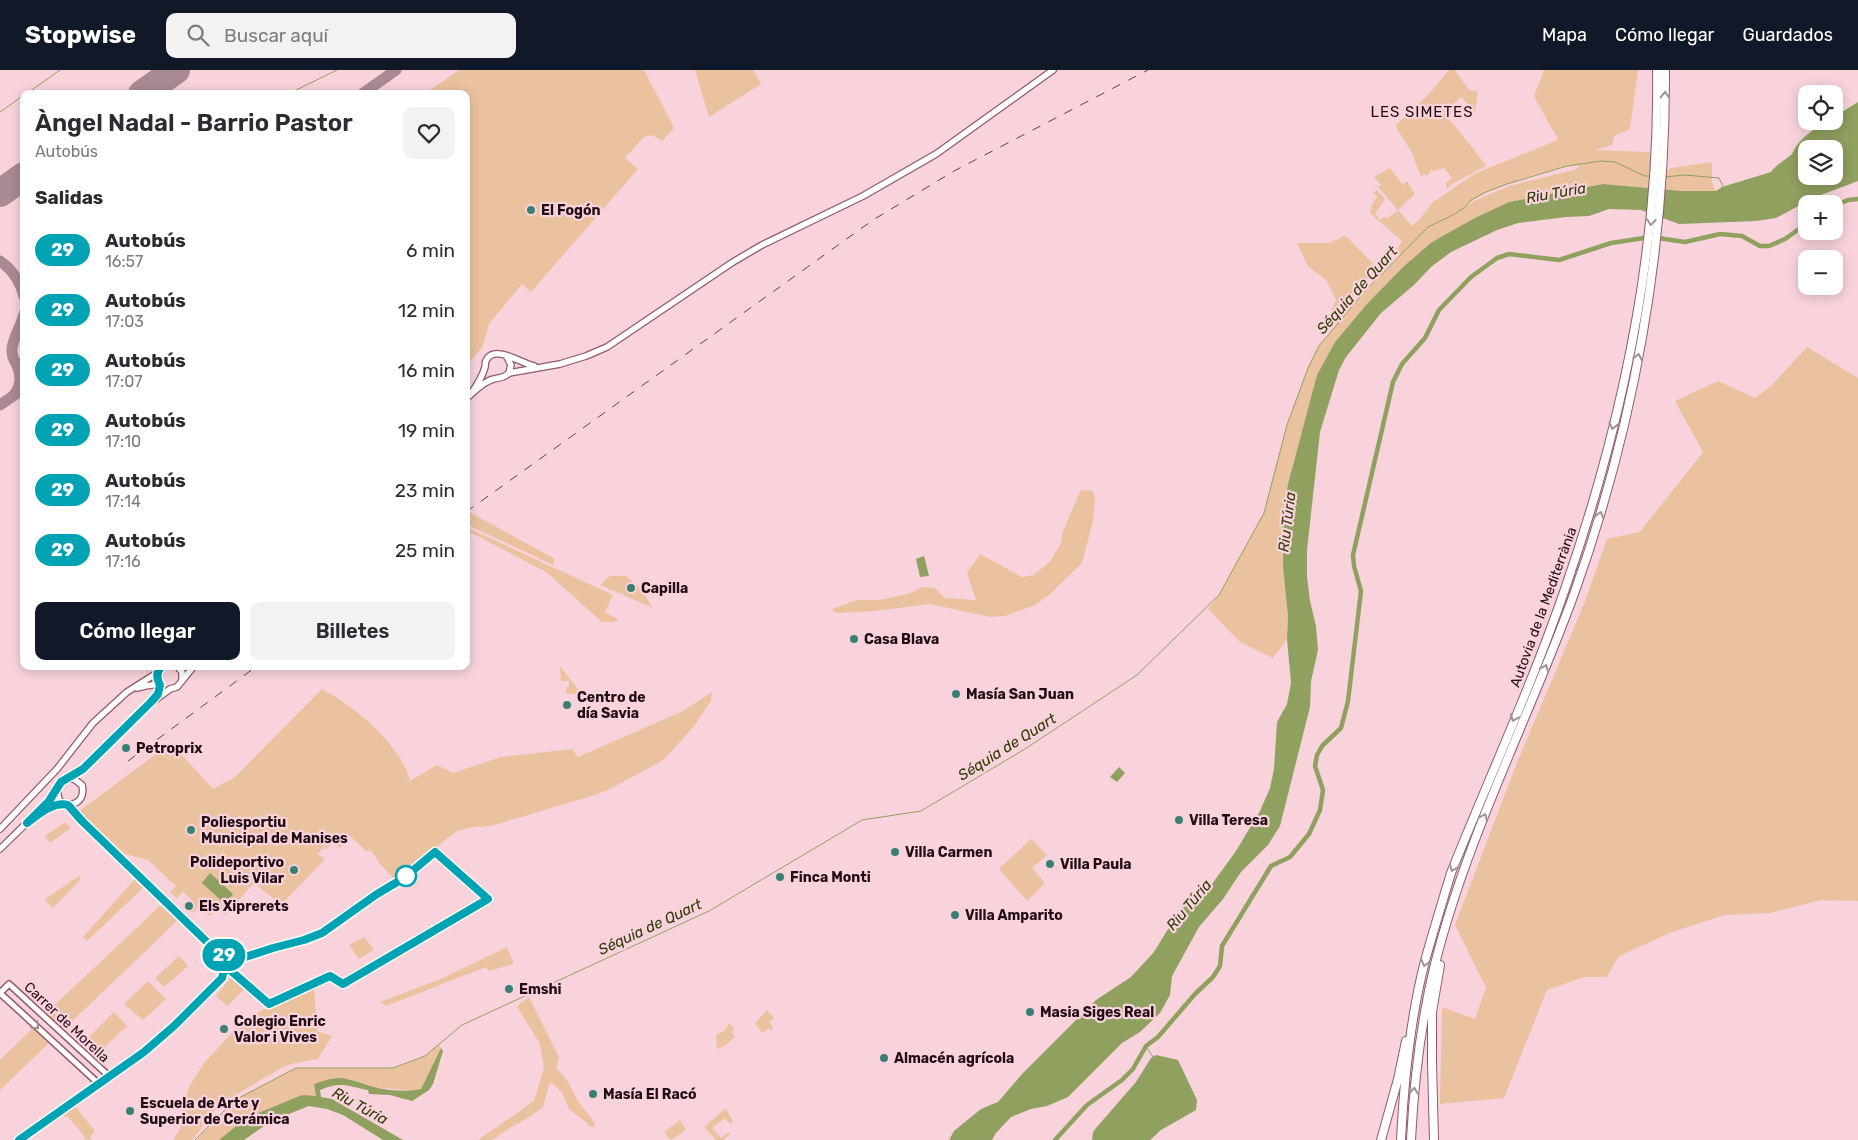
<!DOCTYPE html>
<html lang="es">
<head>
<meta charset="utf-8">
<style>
	body { margin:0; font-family:Rubik,sans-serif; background:#f2f2f3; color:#2b2b33; height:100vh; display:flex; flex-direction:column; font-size:19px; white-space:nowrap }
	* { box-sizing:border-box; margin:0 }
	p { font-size:16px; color:#7c7c81 }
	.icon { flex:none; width:28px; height:28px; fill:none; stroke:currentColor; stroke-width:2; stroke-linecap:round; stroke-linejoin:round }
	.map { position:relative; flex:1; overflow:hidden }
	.drawer { position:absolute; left:20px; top:20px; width:450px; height:580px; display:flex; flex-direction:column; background:#fff; border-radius:10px; box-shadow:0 2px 12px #0003 }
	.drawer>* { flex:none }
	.badge { padding:0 10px; border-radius:16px; font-size:18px; line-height:32px }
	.buttons { position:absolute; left:1798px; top:15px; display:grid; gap:10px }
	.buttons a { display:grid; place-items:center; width:45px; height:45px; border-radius:10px; background:#fff; box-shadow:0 2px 12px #0003; font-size:25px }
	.map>.badge { position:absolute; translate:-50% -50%; box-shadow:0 0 0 2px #fff }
	h2 { padding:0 15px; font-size:19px; line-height:45px }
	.round { display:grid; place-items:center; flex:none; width:52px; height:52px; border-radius:10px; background:#f2f2f3 }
	.head { display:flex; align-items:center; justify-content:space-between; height:85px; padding:0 15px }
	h1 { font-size:24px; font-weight:600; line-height:38px }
	.cta { display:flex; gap:10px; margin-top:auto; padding:10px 15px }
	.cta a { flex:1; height:58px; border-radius:10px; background:#111827; color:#fff; font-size:20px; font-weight:600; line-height:58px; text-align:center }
	.cta a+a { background:#f2f2f3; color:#2b2b33 }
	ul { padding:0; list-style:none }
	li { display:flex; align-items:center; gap:15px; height:60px; padding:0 15px }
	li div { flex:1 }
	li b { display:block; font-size:19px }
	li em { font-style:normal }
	li .badge { min-width:55px; font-weight:700; text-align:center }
	header { display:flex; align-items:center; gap:30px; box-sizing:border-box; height:70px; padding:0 25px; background:#111827; color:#fff }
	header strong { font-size:24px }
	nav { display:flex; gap:28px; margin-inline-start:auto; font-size:18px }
	.search { width:350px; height:45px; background:#f2f2f3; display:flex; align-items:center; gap:12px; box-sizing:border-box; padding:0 18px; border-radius:10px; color:#7c7c81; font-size:19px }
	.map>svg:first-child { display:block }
	.green { fill:#eac2a0; fill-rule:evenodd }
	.water { fill:#8fa05f; fill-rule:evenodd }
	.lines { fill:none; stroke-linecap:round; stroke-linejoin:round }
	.stream { stroke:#8fa05f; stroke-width:1 }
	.canal { stroke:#8fa05f; stroke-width:4.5 }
	.taxiway { stroke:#aa8a92; stroke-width:11 }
	.runway { stroke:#aa8a92; stroke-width:28 }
	.tertiary-casing { stroke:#8f5b6a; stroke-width:8 }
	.secondary-casing { stroke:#8f5b6a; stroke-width:8 }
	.motorway-casing { stroke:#8f5b6a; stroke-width:10 }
	.tertiary { stroke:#fff; stroke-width:5 }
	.secondary { stroke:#fff; stroke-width:5.5 }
	.motorway { stroke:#fff; stroke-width:8 }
	.rail { stroke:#5b4249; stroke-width:1; stroke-dasharray:9 9; stroke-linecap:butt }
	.oneway { stroke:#9c9396 }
	.line-casing { stroke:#fff; stroke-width:11 }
	.line { stroke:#00a3b4; stroke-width:8 }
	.poi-dot { fill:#3a7f73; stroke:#f8d3dc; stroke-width:2 }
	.stop-dot { fill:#fff; stroke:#00a3b4; stroke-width:2.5 }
	.labels { text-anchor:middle; stroke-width:4.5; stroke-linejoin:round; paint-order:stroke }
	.poi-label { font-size:14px; font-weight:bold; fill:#230e15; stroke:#f8d3dc; text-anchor:start }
	.street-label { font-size:14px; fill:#230e15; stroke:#f8d3dc }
	.neighbourhood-label { font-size:15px; letter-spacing:1px; fill:#230e15; stroke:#f8d3dc }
	.water-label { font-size:15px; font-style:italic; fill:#303b08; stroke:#f8d3dc }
</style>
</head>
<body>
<header>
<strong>Stopwise</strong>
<div class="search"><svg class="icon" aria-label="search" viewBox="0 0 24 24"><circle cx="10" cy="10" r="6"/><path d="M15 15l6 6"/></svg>Buscar aquí</div>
<nav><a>Mapa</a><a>Cómo llegar</a><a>Guardados</a></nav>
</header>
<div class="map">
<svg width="1858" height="1070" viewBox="0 0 1858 1070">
	<rect width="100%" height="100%" fill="#f8d3dc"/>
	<g class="green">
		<path d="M459,0H644L674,58L662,71L652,65L644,67L625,88L638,99L531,222L522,214L489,254L483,276L466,297V24H424Z"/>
		<path d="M695,0H753L761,14L709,47Z"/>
		<path d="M1449,0H1455L1469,20L1478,21L1475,42L1461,27L1444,43L1472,77L1486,96L1452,114L1447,119L1445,112L1446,113L1452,108L1444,98L1434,101L1431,100L1427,106L1425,104L1421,106L1411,81L1397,59L1396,55L1429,24Z"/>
		<path d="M1544,0H1638L1630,59L1614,66L1612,75L1595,80L1650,82V100L1665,103L1671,98L1712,92V112L1716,121H1682L1603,114L1509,132L1432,172L1403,197L1366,235L1335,272L1317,305L1288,414L1283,444V497L1288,546L1287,569L1273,588L1240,572L1208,539L1219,525L1264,443L1287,355L1308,298L1319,276L1364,222L1401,185H1394L1402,171L1369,142L1371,141V136L1377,127L1373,123L1377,120L1385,129L1375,144L1380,150L1384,147L1388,148L1398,140L1378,117L1381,115L1374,107L1390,98L1403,115L1407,111L1415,124L1398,140L1412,156L1419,150L1433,132L1476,103L1558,70L1534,26ZM1580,95L1577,99L1509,116L1476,130L1467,136C1479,119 1559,96 1580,95Z"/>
		<path d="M1344,166L1347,167L1377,198L1330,253L1327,250L1336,230L1327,211L1308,196L1297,173H1330Z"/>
		<path d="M1807,277L1858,308V831L1821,830L1770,843L1725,845L1672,862L1619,886L1607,907H1584L1547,920L1504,1028L1440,1034L1442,937L1475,949L1486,918L1455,855L1516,695L1584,534L1607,469L1640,462L1703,382L1675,331L1718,311L1755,328L1770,317Z"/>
		<path d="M1081,420L1093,421L1095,427L1093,451L1082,493L1048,526L1035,535L1005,546L990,547L930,534L876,541L835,543L832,539L857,530H879L908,524L923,517L935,518L945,528L976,530L967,503L980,484L1022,507L1033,505L1050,492L1061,473L1063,461Z"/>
		<path d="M471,443L555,489L553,495L466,454V448Z"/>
		<path d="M466,457L613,525L605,542L619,550L614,552H602L546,502L466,460Z"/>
		<path d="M610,506H626L638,516L653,538L600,515Z"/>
		<path d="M560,596L581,623L579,624H566L567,617H569V611H561Z"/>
		<path d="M322,619C355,637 399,672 410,710L403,715L437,695L453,703L501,687L572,679L578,687L683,641L712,622L711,631L694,656L670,683L660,692L608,720L595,725L491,756L472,757L458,761L445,770L434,780L395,810L379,793L371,780L367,782L350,766L340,778L334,772L325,780L324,772V778L317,784L325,789L281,835L254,813L225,845L217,839L210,846L199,836L193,843L187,837L192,830L183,822L177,828L170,822L176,816L148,790L125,784L78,742L171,673L213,719L235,707Z"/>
		<path d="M65,752L71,758L50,773L45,766Z"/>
		<path d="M1031,769L1047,785L1032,798L1045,813L1027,831L999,799Z"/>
		<path d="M79,806L81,809L53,838L44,830Z"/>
		<path d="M136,808L145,816L87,871L83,867Z"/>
		<path d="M161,835L177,851L63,960L45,944Z"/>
		<path d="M364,867L374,880L359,889L349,875Z"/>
		<path d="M507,877L514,894L489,901L486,897L386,936L380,932L443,908Z"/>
		<path d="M179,886L188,896L164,917L155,908Z"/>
		<path d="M232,906H236L247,917L227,936L216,926Z"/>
		<path d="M148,911L166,929L143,950L124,934Z"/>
		<path d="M314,916L317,961L332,966L318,989L291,994L281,998L219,1035L192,1070H173L180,1058L179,1048L189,1017L204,993L246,948Z"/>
		<path d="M529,927L559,987L556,999C568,1007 571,1019 578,1031C583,1040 593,1046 595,1057L589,1056L587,1053L569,1039L561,1021L550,1012L543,1037L531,1046L510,1058L492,1070H478L534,1031L544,998L540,974L517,936Z"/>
		<path d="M767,940L774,948L769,952L773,958L771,961L769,958L762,963L755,953Z"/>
		<path d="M114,942L127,956L98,983L85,971Z"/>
		<path d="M729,953L734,959L732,963L735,967L726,975L717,979L716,965L724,961Z"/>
		<path d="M34,957L50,972L0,1020V990Z"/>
		<path d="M438,974L441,978L421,1019L412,1021L374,1017L351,1009L314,1014L316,1027L302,1025L246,1048L219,1070H196L235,1030L296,998H393L425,986Z"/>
		<path d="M74,1035L95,1061L90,1067L92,1069L91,1070L84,1069L85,1067L67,1046L65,1047L62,1042Z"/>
		<path d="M726,1038L733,1052L730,1054L725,1048L712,1058L721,1068L729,1062L730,1064L723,1070H716L704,1057Z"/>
		<path d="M680,1050L686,1060L671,1070L664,1062Z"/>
	</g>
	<g class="water">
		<path d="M1858,32V111L1813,128L1776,148L1756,151L1679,154L1641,140L1609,139L1589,146L1566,147L1518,153L1497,160L1451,182L1431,197L1414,215L1381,243L1346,287L1339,300L1320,362L1307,480V506L1310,531L1316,556L1318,580L1311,611L1310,637L1280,756L1268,775L1241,802L1223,829L1199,857L1172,906L1170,925L1160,943L1140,962L1122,973L1068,1027L1047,1036L1031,1039L1011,1047L996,1063L992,1070H949L954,1061L981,1039L998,1032L1023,1003L1096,930L1131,907L1154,882L1179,841L1212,814L1236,781L1260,741L1270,718L1274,699L1277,652L1287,634L1291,613L1287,569L1288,546L1283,497V444L1288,414L1317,305L1335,272L1366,235L1403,197L1432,172L1475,148L1509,132L1603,114L1682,121H1716L1722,117L1771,102C1777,94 1785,90 1792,84C1794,81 1795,77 1798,74C1805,65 1823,51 1834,51V47ZM1806,79H1834V106H1806Z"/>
		<path d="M924,486L929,506L920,507L916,489Z"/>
		<path d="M1119,697L1125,703L1117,712L1110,707Z"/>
		<path d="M210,803L233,824L225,834L202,813Z"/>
		<path d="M441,978L443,981L433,1014L429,1020L412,1031L390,1025L369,1024L368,1020C348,1016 341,1011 320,1020L321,1027L332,1029L403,1070H383L343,1045L327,1039L309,1036L271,1051L244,1070H219L246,1048L302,1025L316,1026L314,1014C323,1011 331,1008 341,1008C352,1009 363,1014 374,1017C388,1021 407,1022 421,1019Z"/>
		<path d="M1156,985L1178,990L1197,1030L1196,1040L1161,1060L1150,1070H1092L1093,1062L1096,1058L1136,1012L1151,988Z"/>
	</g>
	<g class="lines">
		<g class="stream">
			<path d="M26,24L60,0"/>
			<path d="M288,24L337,0"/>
			<path d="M0,42L24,25"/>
			<path d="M1665,107L1685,105L1719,108L1723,116"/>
			<path d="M1146,976L1153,987"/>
			<path d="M195,1070L235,1030L296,998H393L425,986L462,955L709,841L862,750L921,741L1025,679L1137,605L1219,525L1264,443L1287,355L1308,298L1319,276L1364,222L1428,157L1453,145L1465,137L1471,130L1486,122L1507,114L1567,96L1601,91L1615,92L1645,106H1651"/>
		</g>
		<g class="canal">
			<path d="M1834,136L1848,130L1858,129"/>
			<path d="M1055,1070L1087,1035L1122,1010L1133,999L1146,976L1158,967L1195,924L1213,907L1220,896L1222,876L1271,796L1290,787L1309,764L1320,740L1323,720L1315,696L1317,685L1322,676L1341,658L1348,631L1361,521L1354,496L1353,485L1393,312L1402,294L1425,268L1439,240L1471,207L1497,188L1509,184L1559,190L1611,173L1651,167L1685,172L1720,164L1742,166L1760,176H1769L1785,169L1806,154"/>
		</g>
		<g class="taxiway">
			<path d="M362,24L396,0"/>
			<path d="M0,191C13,200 20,211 24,226"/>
			<path d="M24,244C18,268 0,280 24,303"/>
			<path d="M13,326C21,317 22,307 17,296"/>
			<path d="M0,335L19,322"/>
		</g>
		<g class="runway">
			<path d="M142,24L176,0"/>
			<path d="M0,123L24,106"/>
		</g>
		<defs>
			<g id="tertiary">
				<path d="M68,735L82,751L209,874L232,889L234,893L232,898L224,900"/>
				<path d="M212,878L221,890V897L224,900"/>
				<path d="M99,1014L0,923L9,914L110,1007"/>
				<path d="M19,1070L144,982L173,956L222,908L224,900"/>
			</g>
			<g id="secondary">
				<path d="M507,287L511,295L509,303"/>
				<path d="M472,322C477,315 483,305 485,297C486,292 484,293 487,289C495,275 521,293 534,296"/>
				<path d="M466,329C473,322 484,311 494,309C500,307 503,309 509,303L560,294L586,286L607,277L733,192L762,175L863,126L936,84L1053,0"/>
				<path d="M177,596L182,602V610"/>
				<path d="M161,616L157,607L159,599L162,596"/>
				<path d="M137,618L145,616L159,614"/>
				<path d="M155,630L170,619L177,617L194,596"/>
				<path d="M57,720L59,730C72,740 86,731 82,715L74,709H66"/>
				<path d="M39,745L51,737L64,734"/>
				<path d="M0,759L57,699L93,653L127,622L157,603"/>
				<path d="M0,779L49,731L61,712L83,699L127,657L158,624L160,615"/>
			</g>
			<g id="motorway">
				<path d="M1381,1070L1398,1009L1406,971"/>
				<path d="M1401,1070C1404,1010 1410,949 1425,891C1433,862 1442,833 1451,803C1489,708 1532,615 1565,519C1623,352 1660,176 1657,0"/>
				<path d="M1411,1070C1414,1011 1421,951 1435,894C1467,766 1529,648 1574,524C1634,357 1666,177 1665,0"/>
				<path d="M1434,1070L1432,992V942L1440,895"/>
			</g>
		</defs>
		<use href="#tertiary" class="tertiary-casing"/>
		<use href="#secondary" class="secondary-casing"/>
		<use href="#motorway" class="motorway-casing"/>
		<use href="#tertiary" class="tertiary"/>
		<use href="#secondary" class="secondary"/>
		<use href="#motorway" class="motorway"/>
		<g class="rail">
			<path d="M466,442L873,150L954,101L1148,0"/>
			<path d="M128,691L257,596"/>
		</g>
	</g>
	<defs><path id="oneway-chevron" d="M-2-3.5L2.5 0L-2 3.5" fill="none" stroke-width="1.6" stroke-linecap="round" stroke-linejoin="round" transform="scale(1.25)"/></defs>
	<g class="oneway">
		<use href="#oneway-chevron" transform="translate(1665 25) rotate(-89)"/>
		<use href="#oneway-chevron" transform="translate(1651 152) rotate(97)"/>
		<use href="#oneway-chevron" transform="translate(1638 287) rotate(-79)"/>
		<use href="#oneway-chevron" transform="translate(1613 356) rotate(104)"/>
		<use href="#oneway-chevron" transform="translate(1600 445) rotate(-74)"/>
		<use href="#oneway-chevron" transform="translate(1545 598) rotate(-68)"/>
		<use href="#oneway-chevron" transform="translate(1514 648) rotate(113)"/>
		<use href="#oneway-chevron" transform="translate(1484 747) rotate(-68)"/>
		<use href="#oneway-chevron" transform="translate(1453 798) rotate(111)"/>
		<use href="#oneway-chevron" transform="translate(1425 893) rotate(104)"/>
		<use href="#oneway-chevron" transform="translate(36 956) rotate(43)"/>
		<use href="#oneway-chevron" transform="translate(1414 1021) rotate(-84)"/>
	</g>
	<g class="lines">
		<defs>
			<path id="line" d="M19,1070L144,982L174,956L222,908L224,900H230L269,934L330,906L343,914L488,829L435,782L404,808L377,824L322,863L304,870L273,878L233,891L209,874L82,751L68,735C53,731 38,745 27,753L49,731L61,712L83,699L151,632L158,624L160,615C156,608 156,602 162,596"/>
		</defs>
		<use href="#line" class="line-casing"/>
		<use href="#line" class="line"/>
	</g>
	<g class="poi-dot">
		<circle cx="531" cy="140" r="5"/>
		<circle cx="631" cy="518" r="5"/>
		<circle cx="854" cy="569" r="5"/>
		<circle cx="956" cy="624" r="5"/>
		<circle cx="567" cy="635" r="5"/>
		<circle cx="126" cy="678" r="5"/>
		<circle cx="1179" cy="750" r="5"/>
		<circle cx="191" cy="760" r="5"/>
		<circle cx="895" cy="782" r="5"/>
		<circle cx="1050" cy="794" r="5"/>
		<circle cx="294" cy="800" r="5"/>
		<circle cx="780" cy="807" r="5"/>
		<circle cx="189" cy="836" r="5"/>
		<circle cx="955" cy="845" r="5"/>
		<circle cx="509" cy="919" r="5"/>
		<circle cx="1030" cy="942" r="5"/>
		<circle cx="224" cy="959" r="5"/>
		<circle cx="884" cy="988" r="5"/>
		<circle cx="593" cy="1024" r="5"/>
		<circle cx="130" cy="1041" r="5"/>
	</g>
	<circle class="stop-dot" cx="406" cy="806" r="10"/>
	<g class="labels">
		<g class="poi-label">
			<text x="541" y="145">El Fogón</text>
			<text x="641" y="523">Capilla</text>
			<text x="864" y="574">Casa Blava</text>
			<text x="966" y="629">Masía San Juan</text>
			<text x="577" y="632">Centro de<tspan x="577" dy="16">día Savia</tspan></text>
			<text x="136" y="683">Petroprix</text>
			<text x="1189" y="755">Villa Teresa</text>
			<text x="201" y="757">Poliesportiu<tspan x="201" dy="16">Municipal de Manises</tspan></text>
			<text x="905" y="787">Villa Carmen</text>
			<text x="284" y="797" text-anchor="end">Polideportivo<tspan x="284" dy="16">Luis Vilar</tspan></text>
			<text x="1060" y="799">Villa Paula</text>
			<text x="790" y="812">Finca Monti</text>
			<text x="199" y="841">Els Xiprerets</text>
			<text x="965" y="850">Villa Amparito</text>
			<text x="519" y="924">Emshi</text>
			<text x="1040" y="947">Masia Siges Real</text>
			<text x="234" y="956">Colegio Enric<tspan x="234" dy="16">Valor i Vives</tspan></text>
			<text x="894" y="993">Almacén agrícola</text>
			<text x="603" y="1029">Masía El Racó</text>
			<text x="140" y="1038">Escuela de Arte y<tspan x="140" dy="16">Superior de Cerámica</tspan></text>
		</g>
		<g class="street-label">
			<text transform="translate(1543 537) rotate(-70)" y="5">Autovia de la Mediterrània</text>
			<text transform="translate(67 952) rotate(43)" y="5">Carrer de Morella</text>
		</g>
		<g class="neighbourhood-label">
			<text x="1422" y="47">LES SIMETES</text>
		</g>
		<g class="water-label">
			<text transform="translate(1556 123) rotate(-10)" y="5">Riu Túria</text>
			<text transform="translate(1357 220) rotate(-48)" y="5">Séquia de Quart</text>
			<text transform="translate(1287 452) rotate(-83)" y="5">Riu Túria</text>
			<text transform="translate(1007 677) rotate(-32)" y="5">Séquia de Quart</text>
			<text transform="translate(1189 835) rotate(-50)" y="5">Riu Túria</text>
			<text transform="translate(650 857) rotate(-25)" y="5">Séquia de Quart</text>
			<text transform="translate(360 1036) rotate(29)" y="5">Riu Túria</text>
		</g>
	</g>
</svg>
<div class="buttons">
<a><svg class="icon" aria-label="locate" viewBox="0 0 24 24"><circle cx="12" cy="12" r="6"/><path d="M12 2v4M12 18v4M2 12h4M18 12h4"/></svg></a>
<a><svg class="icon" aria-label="layers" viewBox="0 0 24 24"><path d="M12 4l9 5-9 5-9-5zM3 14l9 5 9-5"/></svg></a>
<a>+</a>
<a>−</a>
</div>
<b class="badge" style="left:224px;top:885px;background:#00a3b4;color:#fff">29</b>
<section class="drawer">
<div class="head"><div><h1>Àngel Nadal - Barrio Pastor</h1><p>Autobús</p></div><a class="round"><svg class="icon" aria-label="heart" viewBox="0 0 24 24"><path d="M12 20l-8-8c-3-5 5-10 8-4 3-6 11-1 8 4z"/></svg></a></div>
<h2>Salidas</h2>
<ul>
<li><span class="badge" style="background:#00a3b4;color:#fff">29</span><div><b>Autobús</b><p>16:57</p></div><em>6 min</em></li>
<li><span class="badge" style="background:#00a3b4;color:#fff">29</span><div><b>Autobús</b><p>17:03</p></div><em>12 min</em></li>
<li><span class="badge" style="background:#00a3b4;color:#fff">29</span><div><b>Autobús</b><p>17:07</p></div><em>16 min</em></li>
<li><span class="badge" style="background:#00a3b4;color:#fff">29</span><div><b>Autobús</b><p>17:10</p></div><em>19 min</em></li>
<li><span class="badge" style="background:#00a3b4;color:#fff">29</span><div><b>Autobús</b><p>17:14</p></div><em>23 min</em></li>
<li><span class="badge" style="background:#00a3b4;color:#fff">29</span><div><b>Autobús</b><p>17:16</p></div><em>25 min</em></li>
</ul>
<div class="cta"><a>Cómo llegar</a><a>Billetes</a></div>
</section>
</div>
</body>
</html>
